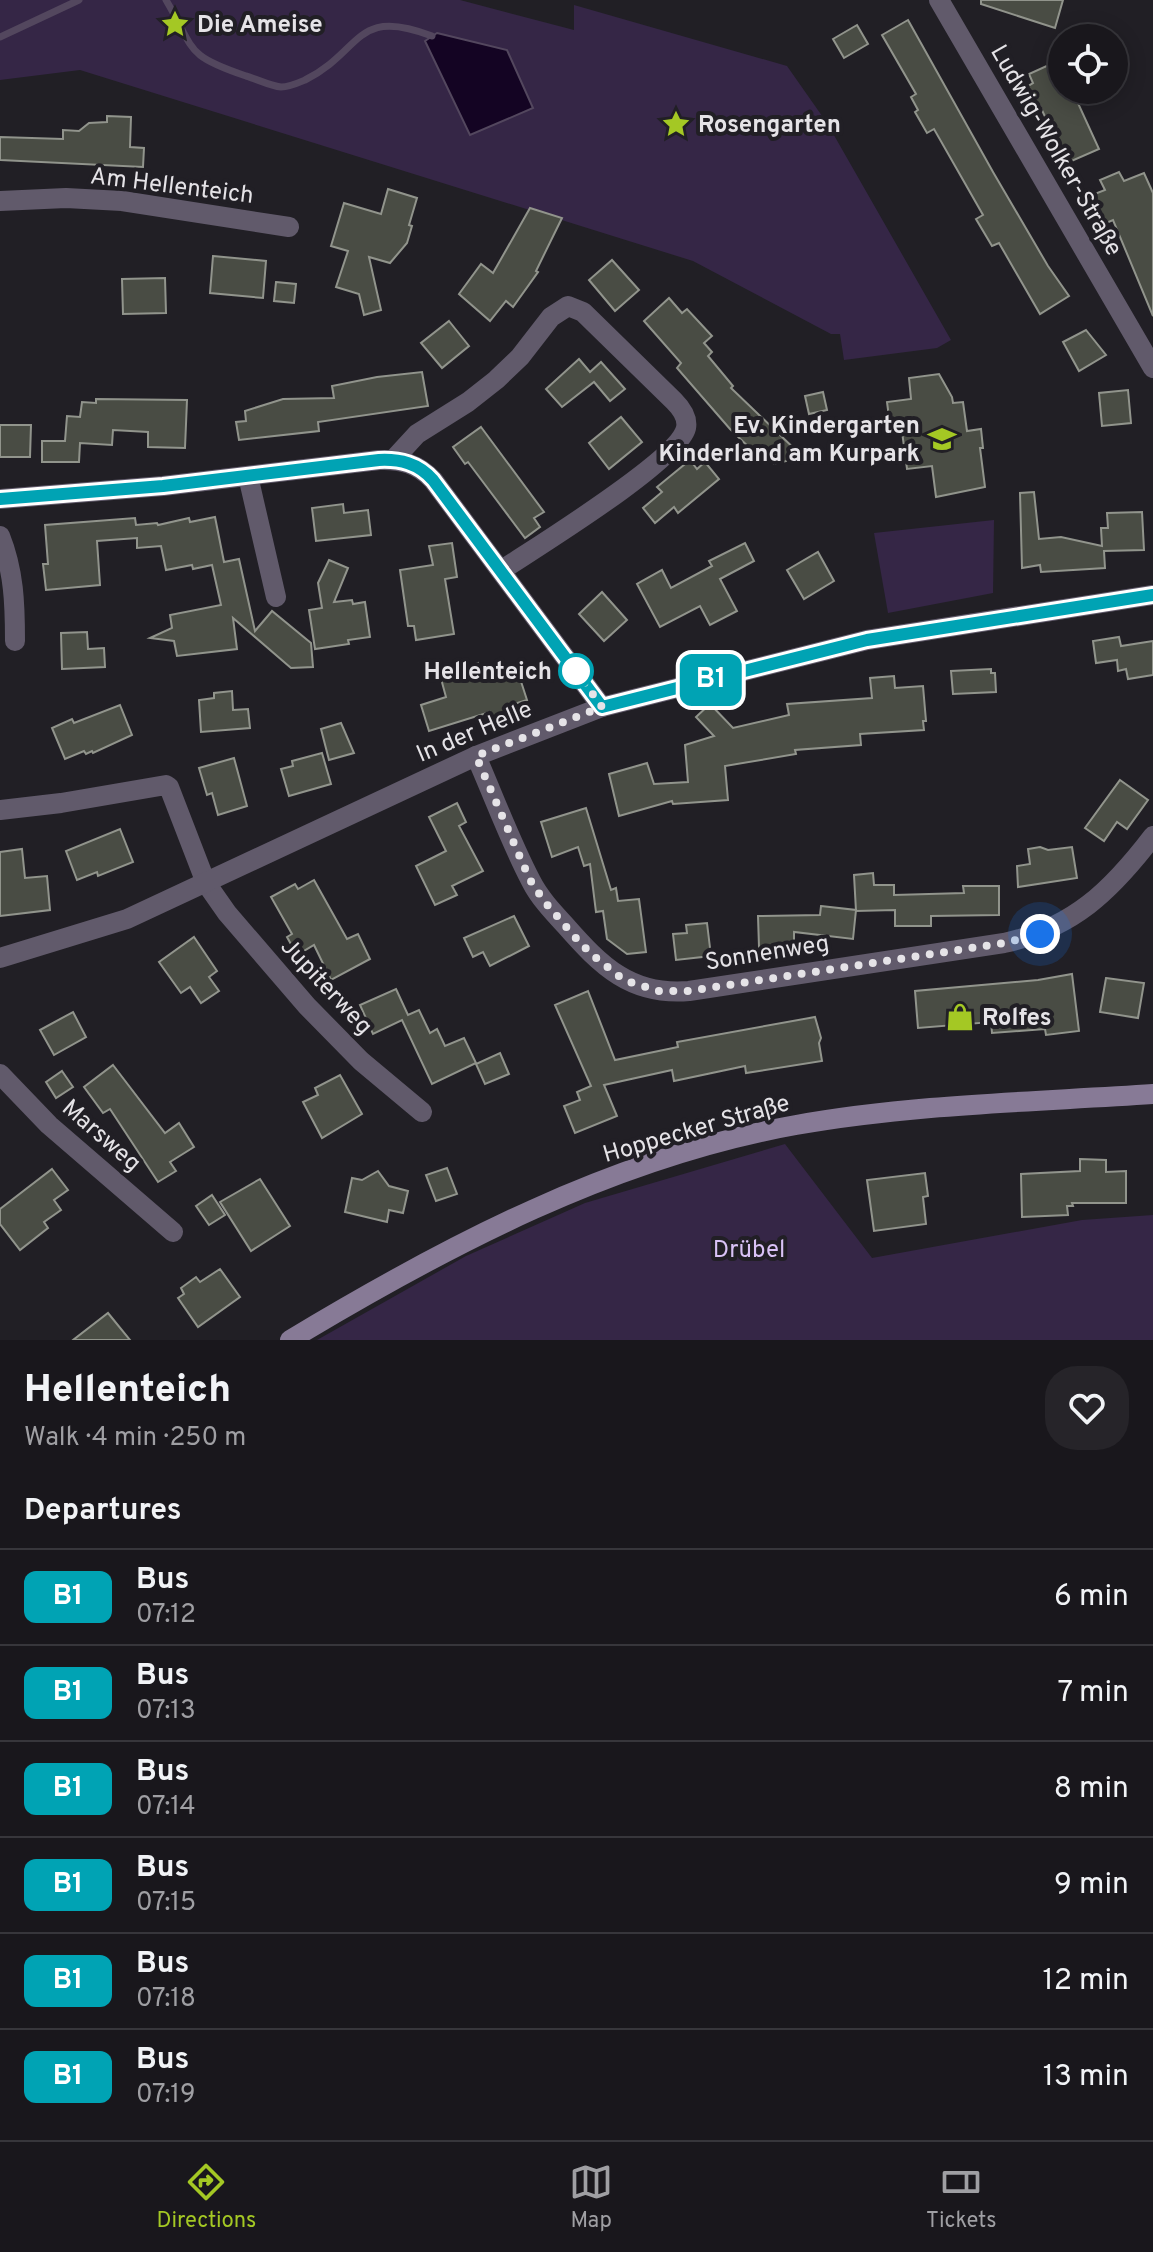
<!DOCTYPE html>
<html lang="en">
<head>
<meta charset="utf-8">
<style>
	body { margin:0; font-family:Overpass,sans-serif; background:#262429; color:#f1f3f6; height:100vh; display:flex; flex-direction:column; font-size:30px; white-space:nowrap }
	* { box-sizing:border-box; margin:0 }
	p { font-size:26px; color:#9f9fa3 }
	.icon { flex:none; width:44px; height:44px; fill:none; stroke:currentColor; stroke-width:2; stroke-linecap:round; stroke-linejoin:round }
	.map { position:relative; height:1340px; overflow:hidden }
	.side { display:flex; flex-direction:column; background:#19171c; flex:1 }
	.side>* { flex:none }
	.badge { padding:0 16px; border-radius:12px; font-size:28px; line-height:52px }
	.tools { position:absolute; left:1048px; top:24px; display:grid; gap:16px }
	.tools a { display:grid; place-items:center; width:80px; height:80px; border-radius:50%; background:#19171c; box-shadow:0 4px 20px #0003,0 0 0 2px #37363b; font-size:40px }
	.you { position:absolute; width:40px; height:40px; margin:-20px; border:6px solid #fff; border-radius:50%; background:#1a73e8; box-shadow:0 0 0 12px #1a73e833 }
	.map>.badge { position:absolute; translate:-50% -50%; box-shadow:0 0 0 4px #fff }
	h2 { padding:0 24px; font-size:30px; line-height:72px }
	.round { display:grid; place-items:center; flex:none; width:84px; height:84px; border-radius:32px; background:#262429 }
	.summary { display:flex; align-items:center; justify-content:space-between; height:136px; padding:0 24px }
	h1 { font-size:38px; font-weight:800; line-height:60px }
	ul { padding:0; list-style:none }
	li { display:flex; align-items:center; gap:24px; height:96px; padding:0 24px; border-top:2px solid #37363b }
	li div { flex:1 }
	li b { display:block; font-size:30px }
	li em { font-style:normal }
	li .badge { min-width:88px; font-weight:700; text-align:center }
	.tab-bar { display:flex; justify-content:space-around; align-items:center; height:112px; border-top:2px solid #37363b; background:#19171c; font-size:22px; color:#9f9fa3 }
	.tab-bar a { display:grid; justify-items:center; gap:4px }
	.tab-bar .selected { color:#a4c824 }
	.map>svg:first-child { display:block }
	.green { fill:#352646 }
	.water { fill:#140423; stroke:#53475e; stroke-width:2 }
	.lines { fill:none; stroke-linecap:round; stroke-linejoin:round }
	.stream { stroke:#53475e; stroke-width:7 }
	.building { fill:#494c44; stroke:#91948c; stroke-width:2 }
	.street { stroke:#615a6b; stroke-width:20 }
	.secondary { stroke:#877a96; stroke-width:20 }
	.line-casing { stroke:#fff; stroke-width:18 }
	.line { stroke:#00a3b4; stroke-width:12 }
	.walk { stroke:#e5e3e7; stroke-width:8; stroke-dasharray:0 14.4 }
	.stop-dot { fill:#fff; stroke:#00a3b4; stroke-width:4 }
	.labels { text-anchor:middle; stroke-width:8; stroke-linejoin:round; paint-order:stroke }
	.poi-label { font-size:24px; font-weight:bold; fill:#e5e3e7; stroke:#211f25; text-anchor:start }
	.street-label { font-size:24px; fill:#e5e3e7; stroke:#211f25 }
	.stop-label { font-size:24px; font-weight:bold; fill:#e5e3e7; stroke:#211f25; text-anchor:end }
	.park-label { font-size:24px; fill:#d9c2f6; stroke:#211f25 }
</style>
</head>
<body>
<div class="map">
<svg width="1153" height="1340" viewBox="0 0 1153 1340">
	<rect width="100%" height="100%" fill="#211f25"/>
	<g class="green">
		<path d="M0,0H460L574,30V5L787,66L827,123L951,340L937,348L844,360L840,334H831L693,261L80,70L0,80Z"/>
		<path d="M994,520L993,593L888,613L874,533Z"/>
		<path d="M785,1144L872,1258L1082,1220L1153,1215V1340H317L466,1256L585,1203Z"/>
	</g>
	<path class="water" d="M437,33L507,50L533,108L470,135L425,41Z"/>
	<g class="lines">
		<g class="stream">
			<path d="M166,0C196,51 184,55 246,76C257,79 270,86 281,87C289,87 298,83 305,80C363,51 354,6 432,36"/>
			<path d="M0,37L79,0"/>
		</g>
	</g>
	<g class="building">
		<path d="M981,0H1063L1055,28L981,4Z"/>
		<path d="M908,20L993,172L1048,266L1069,296L1040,314L999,243L992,246L976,219L983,215L934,129L927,133L915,112L918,110L911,97L916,94L882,35Z"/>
		<path d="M857,25L868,44L844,58L833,39Z"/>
		<path d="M1062,59V90H1072L1099,149L1067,163L1040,106L1035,109L1025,88L1033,83L1029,74Z"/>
		<path d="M107,116L131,117L130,147L144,148L143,167L0,160V137L63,139V130L79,131L89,123L107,122Z"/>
		<path d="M1119,172L1124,181L1144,173L1153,193V316L1113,220L1104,224L1092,195L1105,190L1100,180Z"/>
		<path d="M388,189L417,198L409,225L412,226L407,243L390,263L369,257L381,310L364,315L359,294L336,287L348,251L331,246L344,203L381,214Z"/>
		<path d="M530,208L562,218L536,271L538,272L513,307L506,301L490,321L459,294L481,264L493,273Z"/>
		<path d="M213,256L266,261L263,298L210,293Z"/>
		<path d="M612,260L639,290L615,311L589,280Z"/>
		<path d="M165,278L166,313L123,314L122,279Z"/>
		<path d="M276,282L296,284L294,303L274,301Z"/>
		<path d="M669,298L682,313L687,309L712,336L704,343L712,352L708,356L733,386L731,388L803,457L774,464L761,451L757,455L730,429L677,368L681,363L644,321Z"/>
		<path d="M449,321L469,346L442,368L421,343Z"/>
		<path d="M1086,330L1106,355L1079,371L1063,342Z"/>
		<path d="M579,359L590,372L601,362L625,389L610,401L594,382L562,407L546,389Z"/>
		<path d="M422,372L428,406L318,422L319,431L239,440L236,422L246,421L245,411L283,399L334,398L332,386L377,377Z"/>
		<path d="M939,374L952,397L953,403L963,402L967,431L981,429L983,448H980L985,487L936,497L932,466L907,469L901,424L890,425L887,402L911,399L909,378Z"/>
		<path d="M1128,390L1131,423L1102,426L1099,393Z"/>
		<path d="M823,392L827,410L809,414L805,396Z"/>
		<path d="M96,399L187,400L185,448L148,447V432L113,430L112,445L80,443L79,462H42V441H65L67,416L80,417L82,402L96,403Z"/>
		<path d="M621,417L642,442L609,469L589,443Z"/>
		<path d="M0,425H31L30,457H0Z"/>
		<path d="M481,427L544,512L534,518L540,527L525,538L468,462L465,464L453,447Z"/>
		<path d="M690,460L697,469L705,462L719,479L678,513L674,507L655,523L643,508L662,492L657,487Z"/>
		<path d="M1034,492L1039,539L1061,537L1102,546L1101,528H1108L1107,513L1142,512L1144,550L1104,551L1105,568L1041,572L1040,565L1022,568L1020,493Z"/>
		<path d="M343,504L344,513L368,510L371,535L316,541L312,508Z"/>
		<path d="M215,517L224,562L239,559L255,631L272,611L311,643L313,667L291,668L233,618L237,649L177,656L174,641L150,638L172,628L170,615L221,605L212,565L193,569L192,565L166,570L161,546L137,548V538L97,541L100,585L46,590L43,564H48L45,525L135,518L136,525L157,523L158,525L189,518L190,522Z"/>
		<path d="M452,543L457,577L445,579L454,634L416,640L414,626H408L400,570L433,565L429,546Z"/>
		<path d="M745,543L754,561L720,579L737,611L710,625L700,606L660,627L637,584L662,570L671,588L712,566L709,561Z"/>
		<path d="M818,552L834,581L804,599L787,570Z"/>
		<path d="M329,560L348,568L334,602L352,600L353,604L365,602L370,637L348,640L349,644L315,649L309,610L322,608L318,583Z"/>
		<path d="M602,592L627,620L604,641L579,614Z"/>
		<path d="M87,632L88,649L104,648L105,667L62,669L61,633Z"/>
		<path d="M1119,637L1121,646L1153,641V675L1128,679L1126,669L1118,671L1117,660L1096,663L1093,641Z"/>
		<path d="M478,663L483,676L516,666L527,700L511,705L512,710L492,717L490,712L429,731L421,705L446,697L440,675Z"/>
		<path d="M991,669V673H995L996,692L953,694L951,671Z"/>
		<path d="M894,676L895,688L923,686L926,721H923L924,730L860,734L861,745L795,750L796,754L725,766L728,800L673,804L672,801L619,816L609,774L647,763L654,784L688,782L685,745L714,736L696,717L710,704L733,728L789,715L787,704L872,698L870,678Z"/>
		<path d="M232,691L233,710L248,709L250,728L201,732L199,700L214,698V693Z"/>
		<path d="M120,705L132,735L93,753L92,751L86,754L84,751L65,759L52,728L72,719L74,723Z"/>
		<path d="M341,723L354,753L329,760L321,729Z"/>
		<path d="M322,753L331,784L289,796L281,769L293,766L292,761Z"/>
		<path d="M234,758L247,806L218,815L212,793L207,795L199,768Z"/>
		<path d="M1120,780L1148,800L1127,829L1117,822L1104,841L1085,828Z"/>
		<path d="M457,803L466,822L459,826L483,871L452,886L457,895L435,905L416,866L446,851L429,817Z"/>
		<path d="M586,808L611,890L616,888L618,901L639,899L646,952L627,954L607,939L603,911L596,912L590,864L584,866L578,847L552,857L541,822Z"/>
		<path d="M120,829L133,862L98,876L97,872L77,880L66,851Z"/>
		<path d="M1040,847L1048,850L1072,847L1077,878L1018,887L1017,866L1030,864L1028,849Z"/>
		<path d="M22,849L25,878L47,876L50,910L0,916V852Z"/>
		<path d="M873,873L874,885H894V895L964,893L963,886H999V915L931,916V926H895V910L856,911L854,875Z"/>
		<path d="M314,880L347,939L358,934L370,959L331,980L314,945L297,955L287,937L292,934L271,897L295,884L298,889Z"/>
		<path d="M821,906L856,910L853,939L794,932V946L759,947L758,916L820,915Z"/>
		<path d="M514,916L529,946L490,966L483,952L473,957L464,938Z"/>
		<path d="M707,923L711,956L676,960L673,934L687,933L686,925Z"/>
		<path d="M194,937L217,971L209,977L219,991L201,1003L190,987L181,993L159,962Z"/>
		<path d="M1072,974L1079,1031L1046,1035L1045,1029L992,1033L991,1022L918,1028L915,991L1038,980Z"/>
		<path d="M1106,978L1144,983L1138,1018L1100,1012Z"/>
		<path d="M396,989L408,1015L419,1010L430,1033L437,1029L445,1046L464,1038L476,1063L432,1084L402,1020L373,1034L360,1005Z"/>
		<path d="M588,991L615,1060L678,1047L677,1042L815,1017L821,1038L819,1043L822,1061L746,1073L745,1066L674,1081L672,1070L604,1085L617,1116L575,1133L564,1106L580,1100L577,1092L591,1086L555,1005Z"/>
		<path d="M73,1012L86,1037L54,1055L40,1030Z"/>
		<path d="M500,1053L509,1074L485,1084L476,1064Z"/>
		<path d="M113,1065L165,1133L179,1123L194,1147L170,1162L176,1171L158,1182L110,1109L103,1113L84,1087Z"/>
		<path d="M62,1071L73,1087L56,1098L46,1082Z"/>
		<path d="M340,1075L362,1114L322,1138L303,1102L318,1095L315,1088Z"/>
		<path d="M1080,1159L1106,1160V1172L1126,1171V1203H1072L1073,1206H1067L1068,1215L1022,1217L1021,1174L1080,1171Z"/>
		<path d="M447,1168L457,1194L436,1201L426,1175Z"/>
		<path d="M52,1169L68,1190L54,1200L61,1210L44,1222L48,1228L20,1250L0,1224V1209Z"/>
		<path d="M378,1171L389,1186L408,1191L403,1213L389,1210L387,1222L345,1212L352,1178L362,1180Z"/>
		<path d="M925,1173L928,1196L923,1197L926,1224L874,1231L867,1180Z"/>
		<path d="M260,1179L290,1226L251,1251L220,1202Z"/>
		<path d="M212,1195L225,1215L209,1225L196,1206Z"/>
		<path d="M220,1269L240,1297L198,1327L178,1298L184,1294L181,1288L196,1277L200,1282Z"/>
		<path d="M108,1313L130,1340H73Z"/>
	</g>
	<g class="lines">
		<g class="street">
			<path d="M939,0L1153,368"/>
			<path d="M0,201L66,198L122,201L289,227"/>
			<path d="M394,459L417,434L468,402L496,380L520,357L551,317L568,306L583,312L674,401C681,408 688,418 686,428C679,460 535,548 502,570"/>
			<path d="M248,476L276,597"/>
			<path d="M0,499L163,486L379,460C401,459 418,464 433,480L602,707"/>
			<path d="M0,536C14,571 15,604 15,641"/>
			<path d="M476,756C494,797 510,841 531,881C539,897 552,911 565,925C601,966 631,996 689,991L1004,943C1073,928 1111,891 1153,836"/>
			<path d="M0,810L61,803L166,785L169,787L206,883L227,913L307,1006L361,1061L422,1112"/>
			<path d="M0,958L127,919L476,756L602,707L867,640L1153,595"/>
			<path d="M0,1074L49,1125L173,1232"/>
		</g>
		<path class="secondary" d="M290,1340C446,1246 615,1157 796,1125C913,1104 1035,1102 1153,1094"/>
	</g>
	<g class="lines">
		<defs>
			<path id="line" d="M0,499L163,486L379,460C400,459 418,463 433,480L602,707L867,640L1153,595"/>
		</defs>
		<use href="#line" class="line-casing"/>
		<use href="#line" class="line"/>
		<path class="walk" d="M576,671L602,707L476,756L530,880L544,901L574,936L591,954L624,980L658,991H689L1004,943L1040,934"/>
	</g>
	<defs>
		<symbol id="sight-bare" viewBox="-9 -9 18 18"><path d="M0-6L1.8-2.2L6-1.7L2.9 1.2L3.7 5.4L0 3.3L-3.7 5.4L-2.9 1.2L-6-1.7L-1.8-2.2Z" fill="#a4c824" stroke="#211f25" stroke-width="2.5" paint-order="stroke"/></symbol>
		<symbol id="school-bare" viewBox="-9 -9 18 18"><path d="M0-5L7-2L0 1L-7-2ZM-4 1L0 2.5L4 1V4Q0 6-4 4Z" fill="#a4c824" stroke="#211f25" stroke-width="2.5" paint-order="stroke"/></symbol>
		<symbol id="shop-bare" viewBox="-9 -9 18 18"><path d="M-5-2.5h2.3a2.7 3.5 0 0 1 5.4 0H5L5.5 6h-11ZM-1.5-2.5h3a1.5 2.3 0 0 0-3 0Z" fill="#a4c824" stroke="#211f25" stroke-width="2.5" paint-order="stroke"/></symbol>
	</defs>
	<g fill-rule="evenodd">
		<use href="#sight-bare" x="155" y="4" width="40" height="40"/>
		<use href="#sight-bare" x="656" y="104" width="40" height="40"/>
		<use href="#school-bare" x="922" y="419" width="40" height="40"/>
		<use href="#shop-bare" x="940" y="997" width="40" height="40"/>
	</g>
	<circle class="stop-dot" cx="576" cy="671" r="16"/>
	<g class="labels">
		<g class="poi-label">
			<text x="197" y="32">Die Ameise</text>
			<text x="698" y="132">Rosengarten</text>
			<text x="920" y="433" text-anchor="end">Ev. Kindergarten<tspan x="920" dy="28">Kinderland am Kurpark</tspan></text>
			<text x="982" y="1025">Rolfes</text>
		</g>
		<g class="street-label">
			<text transform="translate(1057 150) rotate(60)" y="8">Ludwig-Wolker-Straße</text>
			<text transform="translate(172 185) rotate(7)" y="8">Am Hellenteich</text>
			<text transform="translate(474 731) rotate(-23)" y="8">In der Helle</text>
			<text transform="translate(767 952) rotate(-9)" y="8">Sonnenweg</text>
			<text transform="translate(327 986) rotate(47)" y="8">Jupiterweg</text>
			<text transform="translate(696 1128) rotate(-16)" y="8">Hoppecker Straße</text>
			<text transform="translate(102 1135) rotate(41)" y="8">Marsweg</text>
		</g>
		<g class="stop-label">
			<text x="552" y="679">Hellenteich</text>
		</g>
		<g class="park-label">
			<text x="749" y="1257">Drübel</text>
		</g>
	</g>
</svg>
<div class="tools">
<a><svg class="icon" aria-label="locate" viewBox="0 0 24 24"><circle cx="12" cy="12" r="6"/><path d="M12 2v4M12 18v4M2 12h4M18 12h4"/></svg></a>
</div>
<div class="you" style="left:1040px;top:934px"></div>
<b class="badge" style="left:711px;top:680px;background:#00a3b4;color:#fff">B1</b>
</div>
<section class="side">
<div class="summary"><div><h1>Hellenteich</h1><p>Walk · 4 min · 250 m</p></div><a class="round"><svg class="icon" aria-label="heart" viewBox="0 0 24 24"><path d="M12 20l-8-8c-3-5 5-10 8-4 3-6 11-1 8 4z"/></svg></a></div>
<h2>Departures</h2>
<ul>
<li><span class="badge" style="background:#00a3b4;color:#fff">B1</span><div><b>Bus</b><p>07:12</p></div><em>6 min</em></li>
<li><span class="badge" style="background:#00a3b4;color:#fff">B1</span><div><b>Bus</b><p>07:13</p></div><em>7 min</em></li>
<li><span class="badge" style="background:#00a3b4;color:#fff">B1</span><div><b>Bus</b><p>07:14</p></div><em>8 min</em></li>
<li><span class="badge" style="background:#00a3b4;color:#fff">B1</span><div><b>Bus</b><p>07:15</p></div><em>9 min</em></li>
<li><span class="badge" style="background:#00a3b4;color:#fff">B1</span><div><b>Bus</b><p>07:18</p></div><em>12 min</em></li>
<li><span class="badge" style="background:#00a3b4;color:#fff">B1</span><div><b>Bus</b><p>07:19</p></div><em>13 min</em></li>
</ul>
</section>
<nav class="tab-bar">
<a class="selected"><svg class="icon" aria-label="directions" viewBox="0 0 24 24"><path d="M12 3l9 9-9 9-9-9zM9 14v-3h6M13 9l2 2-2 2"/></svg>Directions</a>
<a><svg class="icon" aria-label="map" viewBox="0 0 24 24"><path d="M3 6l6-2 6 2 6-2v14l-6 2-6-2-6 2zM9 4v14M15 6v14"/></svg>Map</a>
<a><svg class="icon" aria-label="tickets" viewBox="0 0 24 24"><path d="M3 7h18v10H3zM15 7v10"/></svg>Tickets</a>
</nav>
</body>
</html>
